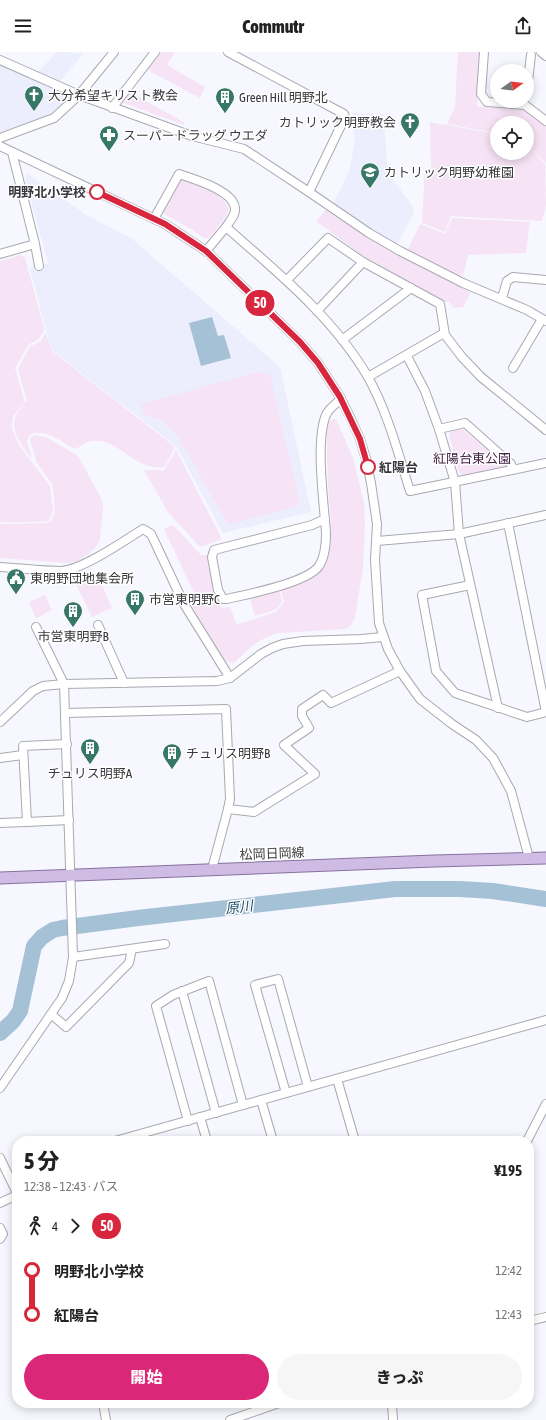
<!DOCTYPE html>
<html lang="ja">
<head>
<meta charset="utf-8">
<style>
	body { margin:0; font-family:"Asap Condensed","Noto Sans JP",sans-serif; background:#f6f6f6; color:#222; height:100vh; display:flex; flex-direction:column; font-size:15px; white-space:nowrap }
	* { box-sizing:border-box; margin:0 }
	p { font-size:13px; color:#767676 }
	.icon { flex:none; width:22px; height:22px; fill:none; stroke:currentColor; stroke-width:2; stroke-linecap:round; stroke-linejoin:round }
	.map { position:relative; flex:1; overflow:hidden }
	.side { position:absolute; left:12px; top:1084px; width:522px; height:272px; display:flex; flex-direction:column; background:#fff; border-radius:16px; box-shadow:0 2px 10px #0003 }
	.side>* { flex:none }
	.badge { padding:0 8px; border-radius:13px; font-size:14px; line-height:26px }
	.needle { width:26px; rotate:75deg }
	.buttons { position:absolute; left:490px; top:12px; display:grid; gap:8px }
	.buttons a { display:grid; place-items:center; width:44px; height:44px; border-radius:50%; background:#fff; box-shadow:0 2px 10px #0003; font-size:20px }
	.map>.badge { position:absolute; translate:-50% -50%; box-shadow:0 0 0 2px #fff }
	.legs { display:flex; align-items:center; gap:6px; height:44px; padding:0 12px; font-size:13px }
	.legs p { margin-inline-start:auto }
	.head { display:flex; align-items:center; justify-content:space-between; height:68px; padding:0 12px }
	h1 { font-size:22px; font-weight:800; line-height:30px }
	.action { display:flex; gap:8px; margin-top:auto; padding:8px 12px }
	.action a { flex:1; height:46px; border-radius:24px; background:#db2777; color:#fff; font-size:16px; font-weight:800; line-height:46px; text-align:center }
	.action a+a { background:#f6f6f6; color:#222 }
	ul { padding:0 12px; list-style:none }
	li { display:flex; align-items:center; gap:14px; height:44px; font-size:15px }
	li i { display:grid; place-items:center; width:6px; height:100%; margin:0 5px; background:currentColor }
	li i::after { content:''; width:10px; height:10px; margin:-5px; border:3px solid; border-radius:50%; background:#fff }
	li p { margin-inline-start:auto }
	li:first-child i { background:linear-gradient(#0000 50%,currentColor 0) }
	li:last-child i { background:linear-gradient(currentColor 50%,#0000 0) }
	header { display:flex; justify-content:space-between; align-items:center; height:52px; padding:0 12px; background:#fff; font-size:18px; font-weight:800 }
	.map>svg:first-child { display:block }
	.built { fill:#ecedfd }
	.green { fill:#f6e3f5 }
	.water { fill:#a5c1d5 }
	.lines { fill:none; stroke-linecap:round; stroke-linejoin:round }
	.river { stroke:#a5c1d5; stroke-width:16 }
	.minor-casing { stroke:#a8a9b1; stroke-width:10 }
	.major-casing { stroke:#86729e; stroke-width:13 }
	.minor { stroke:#fff; stroke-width:8 }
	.major { stroke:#cfbce5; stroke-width:11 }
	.line-1-casing { stroke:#fff; stroke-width:9 }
	.line-1 { stroke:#d7263d; stroke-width:6 }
	.stop-1-dot { fill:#fff; stroke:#d7263d; stroke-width:2 }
	.labels { text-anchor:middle; stroke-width:3; stroke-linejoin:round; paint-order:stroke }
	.poi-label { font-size:13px; fill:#39393d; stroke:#fff; text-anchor:start }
	.stop-label { font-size:13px; font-weight:bold; fill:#39393d; stroke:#fff; text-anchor:end }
	.park-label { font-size:13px; fill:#452345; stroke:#fff }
	.street-label { font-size:13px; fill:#39393d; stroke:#fff }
	.water-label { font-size:14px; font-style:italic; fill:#20506e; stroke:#fff }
</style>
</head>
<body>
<header><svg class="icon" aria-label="menu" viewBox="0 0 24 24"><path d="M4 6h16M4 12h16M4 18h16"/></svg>Commutr<svg class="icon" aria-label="share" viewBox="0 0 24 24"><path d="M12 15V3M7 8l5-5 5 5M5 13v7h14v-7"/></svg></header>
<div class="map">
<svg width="546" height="1368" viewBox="0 0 546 1368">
	<rect width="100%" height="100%" fill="#f7f7ff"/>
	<g class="built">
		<path d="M57,0L84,1L58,31L36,22Z"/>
		<path d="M0,11L72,42L61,55L54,62L0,85Z"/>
		<path d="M352,61L384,62L387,115L389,122L413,155L414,160L397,193L364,174L333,152L349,120L355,91Z"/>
		<path d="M28,122L86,163L131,186L280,315L311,460L223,481L176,394L53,299L46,279L30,216L48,211L25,126Z"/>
	</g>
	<g class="green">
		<path d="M161,0H175L167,13L205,35L200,46L146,17Z"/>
		<path d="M458,0H479L477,55L524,57L546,74V111L527,93V71H497V81L447,72L455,55Z"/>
		<path d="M130,40L185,71L184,73L121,50Z"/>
		<path d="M430,70L497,82V101H527V94L529,95L545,112L546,153L542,169L451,164L445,180L422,171L425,117H431Z"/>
		<path d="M181,127C198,128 219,141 229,156L226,164L209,186H204L191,177L161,160Z"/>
		<path d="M326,158L365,184L468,238L470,242L463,255L453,256L449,249L445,250L362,203L316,169Z"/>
		<path d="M452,166L530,170L526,201L468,203L463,224L445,218L407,199L420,172L445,182Z"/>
		<path d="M20,203L25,206L44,276C43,285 37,289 29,292L15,316L25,351L27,349L18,317L30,294C37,292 44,288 45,280L53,300L175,395L167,411L163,416C154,415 146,414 139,410C123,402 112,387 92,389C87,389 80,395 75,397C62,390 44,375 29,383L27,389L32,407C24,396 9,379 16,364C18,359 23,355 25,351L13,364L12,377L19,393L50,434L53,459L51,465L48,469L43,470H0V209Z"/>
		<path d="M259,320L270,323L300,453L232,472L226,469L177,383L160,367L144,362L141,352Z"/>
		<path d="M333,367H336L353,406L364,451L365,471L363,516L355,566L351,573L346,577L279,581C259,586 249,597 234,611L225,609L191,553L194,541L164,477L172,473L176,476L201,503H207L214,539L221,556L230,555L236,571L239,572L276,560L284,550L281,538C294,535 317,528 324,515C336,493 329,455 328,430C327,411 327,393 327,374L328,371Z"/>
		<path d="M461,376L505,413L501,418L464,424L459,420L449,382L453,377Z"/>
		<path d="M35,383L46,385L78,404L101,446L103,454L100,487L96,495L87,503L76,510L65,511L0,506V472L47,471L52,468L55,460L53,433L37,411L30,388L31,385Z"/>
		<path d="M176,398L222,487L200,495L168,460L144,418H164Z"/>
		<path d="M97,522L112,556L92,565L76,532Z"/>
		<path d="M279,539L282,550L275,558L255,564L250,547Z"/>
		<path d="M45,543L52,558L36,566L29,550Z"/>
	</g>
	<path class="water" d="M212,265L218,284L224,283L231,306L201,314L189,271Z"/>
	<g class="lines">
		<path class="river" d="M0,981L13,969L20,959L34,894L42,885L53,878L62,876L138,866L395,837H460L493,839L546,847"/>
		<defs>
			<g id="minor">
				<path d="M228,0L344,62L345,65L309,140"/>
				<path d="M484,0L481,42L487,50L525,53L546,69"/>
				<path d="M541,0L546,4"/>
				<path d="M0,8L79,43L114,0"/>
				<path d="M527,37L531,3"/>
				<path d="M112,56L155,0"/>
				<path d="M0,86L54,66L79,43L192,84L244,97L309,140L369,181L400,199L463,231L527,258L546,269"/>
				<path d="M0,94L165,172L206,199L300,290L318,311L340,345L350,365L360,387L366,407L371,431L377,472L375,508L379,571L388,597L400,619L420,647L452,672L476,688L493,706L511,739L529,806"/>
				<path d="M154,167L179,122C193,127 233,138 235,156C236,163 229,170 226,175"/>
				<path d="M35,192L39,214"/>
				<path d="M206,199L226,175C277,220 333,265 368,325C388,361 398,401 410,439L546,411"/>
				<path d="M0,202L35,192L12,100"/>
				<path d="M287,228L328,186L363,210L440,252L445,283L462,305L481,325L546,378"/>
				<path d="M502,246L507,229L513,225L546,228"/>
				<path d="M317,259L363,210"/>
				<path d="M342,288L411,236"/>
				<path d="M407,304L425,339L439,377L455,430L459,482L498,656"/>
				<path d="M513,316L542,267"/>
				<path d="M368,325L444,281"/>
				<path d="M439,377L465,371L511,412L513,418"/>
				<path d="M325,467L312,473L214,498L212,505L218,538L223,547H227C248,542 307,531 319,514C325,505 326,492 326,481C324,451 315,389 326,363C329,356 336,352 341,347"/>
				<path d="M508,471L546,660"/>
				<path d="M377,489L459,482L546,463"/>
				<path d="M0,515C20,516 41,519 61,519C82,518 124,489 143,477L151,482L184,552L230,626"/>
				<path d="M470,533L422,543L436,619L455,641L527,665L546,660"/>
				<path d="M98,573L124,631"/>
				<path d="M66,661L226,657L230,747L228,757"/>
				<path d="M0,670L33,639L43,634L64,632L217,629L230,626L261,602L272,596L283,592L303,589L361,587L383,585"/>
				<path d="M67,692L23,694L27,770L69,768"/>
				<path d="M0,706L23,703"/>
				<path d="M0,771L27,770"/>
				<path d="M212,817L228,757L254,760L315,722L284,693L309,676L302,664V657L323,643L331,651L400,619"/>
				<path d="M73,905L165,892"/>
				<path d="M182,939L216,1061"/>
				<path d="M51,962L66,975L129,911L132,897"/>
				<path d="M337,1027L355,1089"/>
				<path d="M0,1036L62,946L69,929L73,905L64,632L36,575"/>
				<path d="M286,1041L255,933L278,927L308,1035"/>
				<path d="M261,1048L273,1089"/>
				<path d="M200,1065L207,1089"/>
				<path d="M188,1069L156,954L173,943L209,929L243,1053"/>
				<path d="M115,1089L546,968"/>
				<path d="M527,1089L546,1052"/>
				<path d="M0,1106L17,1141"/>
				<path d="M0,1151L17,1143"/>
				<path d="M0,1176L3,1182L0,1187"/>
				<path d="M529,1269L546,1265"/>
				<path d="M103,1351L106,1368"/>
				<path d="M392,1351L393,1368"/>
				<path d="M230,1368L279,1351"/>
			</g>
			<path id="major" d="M0,826L434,809L546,806"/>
		</defs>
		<use href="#minor" class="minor-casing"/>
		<use href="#major" class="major-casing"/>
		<use href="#minor" class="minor"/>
		<use href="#major" class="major"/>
	</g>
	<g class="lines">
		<defs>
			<path id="line-1" d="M97,140L165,172L206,199L300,290L318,311L340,345L360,387L368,415"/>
		</defs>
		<use href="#line-1" class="line-1-casing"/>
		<use href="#line-1" class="line-1"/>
	</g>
	<defs>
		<symbol id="church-pin" viewBox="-11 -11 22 30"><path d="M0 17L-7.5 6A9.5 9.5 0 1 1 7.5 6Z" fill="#377765" stroke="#fff"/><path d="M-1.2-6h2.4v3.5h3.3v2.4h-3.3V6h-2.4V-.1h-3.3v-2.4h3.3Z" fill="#fff"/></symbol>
		<symbol id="building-pin" viewBox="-11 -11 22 30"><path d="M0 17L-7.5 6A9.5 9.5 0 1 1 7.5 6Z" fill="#377765" stroke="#fff"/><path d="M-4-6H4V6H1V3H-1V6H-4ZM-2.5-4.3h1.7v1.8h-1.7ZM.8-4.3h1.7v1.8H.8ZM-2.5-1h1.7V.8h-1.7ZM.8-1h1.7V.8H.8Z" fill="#fff"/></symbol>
		<symbol id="pharmacy-pin" viewBox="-11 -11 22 30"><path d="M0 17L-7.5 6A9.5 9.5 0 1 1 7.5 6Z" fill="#377765" stroke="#fff"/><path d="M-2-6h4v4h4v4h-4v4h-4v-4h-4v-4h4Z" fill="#fff"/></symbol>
		<symbol id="school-pin" viewBox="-11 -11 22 30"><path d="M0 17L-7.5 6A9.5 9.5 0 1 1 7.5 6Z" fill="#377765" stroke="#fff"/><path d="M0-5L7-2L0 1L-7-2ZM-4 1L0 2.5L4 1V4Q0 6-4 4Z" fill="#fff"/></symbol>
		<symbol id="civic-pin" viewBox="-11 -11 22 30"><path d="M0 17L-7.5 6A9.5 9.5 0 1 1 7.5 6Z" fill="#377765" stroke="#fff"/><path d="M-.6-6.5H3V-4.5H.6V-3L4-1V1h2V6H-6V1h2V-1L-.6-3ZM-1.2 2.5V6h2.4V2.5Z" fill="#fff"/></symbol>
	</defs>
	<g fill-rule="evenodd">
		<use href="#church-pin" x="23" y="32" width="22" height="30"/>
		<use href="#building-pin" x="214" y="34" width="22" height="30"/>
		<use href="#church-pin" x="399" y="59" width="22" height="30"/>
		<use href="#pharmacy-pin" x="98" y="72" width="22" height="30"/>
		<use href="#school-pin" x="359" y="109" width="22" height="30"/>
		<use href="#civic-pin" x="5" y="515" width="22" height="30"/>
		<use href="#building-pin" x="124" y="536" width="22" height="30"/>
		<use href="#building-pin" x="62" y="548" width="22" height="30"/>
		<use href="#building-pin" x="79" y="685" width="22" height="30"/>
		<use href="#building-pin" x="161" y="690" width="22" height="30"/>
	</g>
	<g class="stop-1-dot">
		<circle cx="97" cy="140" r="7"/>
		<circle cx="368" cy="415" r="7"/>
	</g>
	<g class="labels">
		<g class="poi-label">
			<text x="48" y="48">大分希望キリスト教会</text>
			<text x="239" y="50">Green Hill 明野北</text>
			<text x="396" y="75" text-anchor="end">カトリック明野教会</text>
			<text x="123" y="88">スーパードラッグ ウエダ</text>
			<text x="384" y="125">カトリック明野幼稚園</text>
			<text x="30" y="531">東明野団地集会所</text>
			<text x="149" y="552">市営東明野C</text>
			<text x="73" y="589" text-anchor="middle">市営東明野B</text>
			<text x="186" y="706">チュリス明野B</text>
			<text x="90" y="726" text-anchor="middle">チュリス明野A</text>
		</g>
		<g class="stop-label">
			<text x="86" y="145">明野北小学校</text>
			<text x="379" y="420" text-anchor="start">紅陽台</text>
		</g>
		<g class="park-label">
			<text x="472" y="411">紅陽台東公園</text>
		</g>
		<g class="street-label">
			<text transform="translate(272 801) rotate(-2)" y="5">松岡日岡線</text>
		</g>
		<g class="water-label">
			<text transform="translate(239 855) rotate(-7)" y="5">原川</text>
		</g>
	</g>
</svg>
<div class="buttons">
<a><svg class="needle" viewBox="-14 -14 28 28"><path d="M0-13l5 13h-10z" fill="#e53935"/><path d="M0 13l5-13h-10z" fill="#767676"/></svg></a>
<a><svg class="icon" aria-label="locate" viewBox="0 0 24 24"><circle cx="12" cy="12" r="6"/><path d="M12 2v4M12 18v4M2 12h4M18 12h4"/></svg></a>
</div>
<b class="badge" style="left:260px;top:251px;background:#d7263d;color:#fff">50</b>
<section class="side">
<div class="head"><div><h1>5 分</h1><p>12:38 – 12:43 · バス</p></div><b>¥195</b></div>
<div class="legs"><svg class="icon" aria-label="walk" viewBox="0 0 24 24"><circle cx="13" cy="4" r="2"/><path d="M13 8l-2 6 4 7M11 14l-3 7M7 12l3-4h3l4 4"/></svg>4<svg class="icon" aria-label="forward" viewBox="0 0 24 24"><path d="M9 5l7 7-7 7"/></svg><b class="badge" style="background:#d7263d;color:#fff">50</b></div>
<ul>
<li><i style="color:#d7263d"></i><b>明野北小学校</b><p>12:42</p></li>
<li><i style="color:#d7263d"></i><b>紅陽台</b><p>12:43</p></li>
</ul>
<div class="action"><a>開始</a><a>きっぷ</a></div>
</section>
</div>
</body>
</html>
